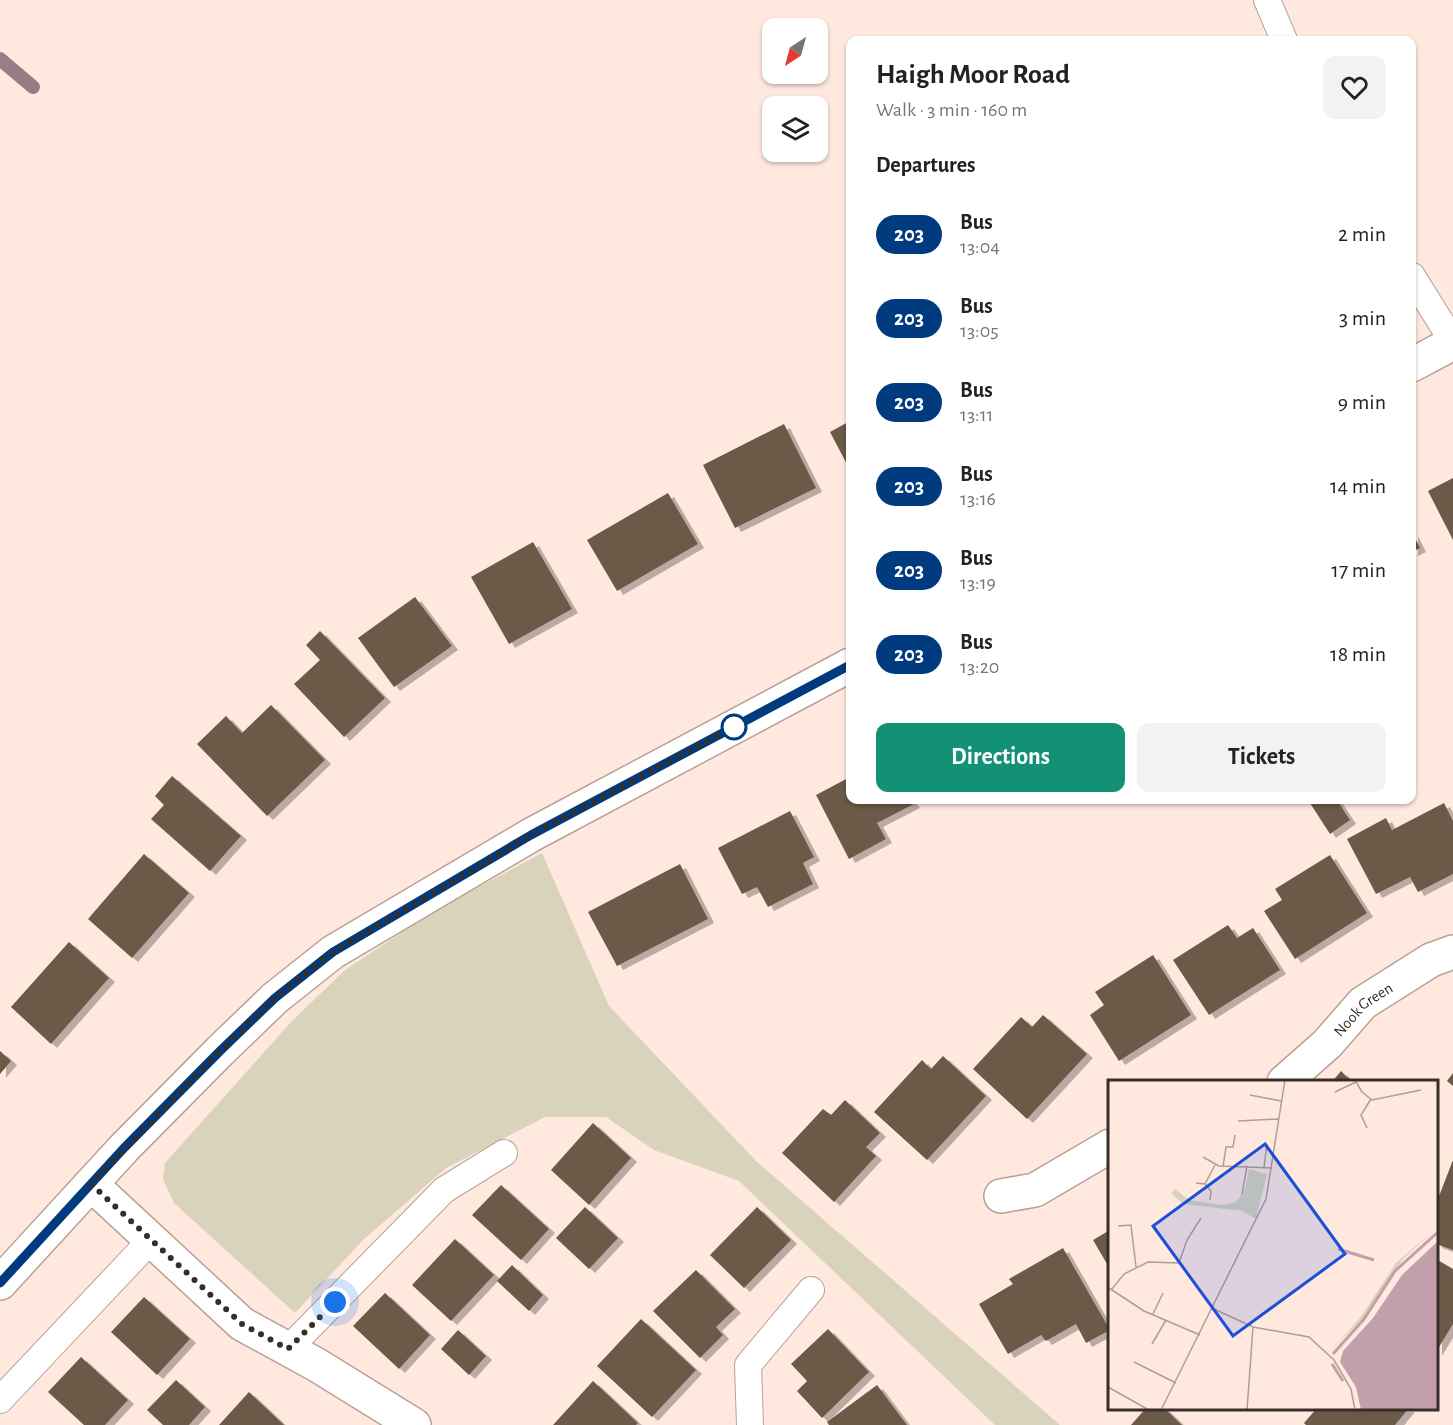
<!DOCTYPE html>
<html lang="en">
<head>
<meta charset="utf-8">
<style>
	body { margin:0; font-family:"Alegreya Sans",sans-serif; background:#f2f2f2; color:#222; height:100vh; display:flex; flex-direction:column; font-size:22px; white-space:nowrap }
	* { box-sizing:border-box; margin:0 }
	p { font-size:20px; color:#767676 }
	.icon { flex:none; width:33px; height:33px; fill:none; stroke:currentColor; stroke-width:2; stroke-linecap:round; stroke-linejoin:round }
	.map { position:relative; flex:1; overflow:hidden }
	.details { position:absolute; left:846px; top:36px; width:570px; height:768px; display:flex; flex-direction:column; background:#fff; border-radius:12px; box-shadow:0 2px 4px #0004 }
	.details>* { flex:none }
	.badge { padding:0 12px; border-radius:20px; font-size:21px; line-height:39px }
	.needle { width:39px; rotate:216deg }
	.tools { position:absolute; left:762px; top:18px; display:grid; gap:12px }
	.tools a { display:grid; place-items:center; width:66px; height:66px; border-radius:12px; background:#fff; box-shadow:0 2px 4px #0004; font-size:30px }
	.you { position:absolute; width:30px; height:30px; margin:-15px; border:4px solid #fff; border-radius:50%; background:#1a73e8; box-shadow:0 0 0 9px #1a73e833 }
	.map>.badge { position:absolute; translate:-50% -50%; box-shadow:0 0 0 3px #fff }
	h2 { padding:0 30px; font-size:22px; line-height:54px }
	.round { display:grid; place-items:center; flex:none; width:63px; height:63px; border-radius:12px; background:#f2f2f2 }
	.head { display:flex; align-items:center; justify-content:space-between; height:102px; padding:0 30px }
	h1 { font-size:28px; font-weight:600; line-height:45px }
	.button { display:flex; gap:12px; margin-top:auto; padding:12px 30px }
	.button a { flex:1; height:69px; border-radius:12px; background:#139177; color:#fff; font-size:24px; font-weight:600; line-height:69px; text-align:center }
	.button a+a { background:#f2f2f2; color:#222 }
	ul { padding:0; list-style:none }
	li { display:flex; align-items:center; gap:18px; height:84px; padding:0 30px }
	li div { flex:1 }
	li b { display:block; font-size:22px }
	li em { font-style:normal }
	li .badge { min-width:66px; font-weight:700; text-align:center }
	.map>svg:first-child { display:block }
	.green { fill:#d8d3ba }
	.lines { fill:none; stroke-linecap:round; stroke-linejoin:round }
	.stream { stroke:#997d84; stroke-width:14 }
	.building { fill:#6a5a47; filter:url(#shadow) }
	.lane-casing { stroke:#bba195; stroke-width:28 }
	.street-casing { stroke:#bba195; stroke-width:36 }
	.secondary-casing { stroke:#bba195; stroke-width:36 }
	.lane { stroke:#fff; stroke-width:26 }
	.street { stroke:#fff; stroke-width:33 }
	.secondary { stroke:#fff; stroke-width:33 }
	.line-casing { stroke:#fff; stroke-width:14 }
	.line { stroke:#003b80; stroke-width:9 }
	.walk { stroke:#382e29; stroke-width:6; stroke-dasharray:0 10.8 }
	.stop-dot { fill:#fff; stroke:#003b80; stroke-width:3 }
	.labels { text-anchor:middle; stroke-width:6; stroke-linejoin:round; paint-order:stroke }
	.street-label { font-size:16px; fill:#382e29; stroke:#fbfbfb }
	.inset-river { fill:none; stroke:#c39fab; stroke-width:3 }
	.inset-road { fill:none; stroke:#af9e96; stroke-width:1.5 }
	.view { fill:#1d4ed8; fill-opacity:0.15; stroke:#1d4ed8; stroke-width:3 }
	.inset-edge { fill:none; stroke:#382e29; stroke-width:3 }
</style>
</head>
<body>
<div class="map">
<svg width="1453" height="1425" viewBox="0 0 1453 1425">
	<defs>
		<filter id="shadow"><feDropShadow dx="6" dy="4" stdDeviation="0" flood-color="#0004"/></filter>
	</defs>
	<rect width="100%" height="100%" fill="#ffe8de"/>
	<path class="green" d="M542,853L609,1006L756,1161L1060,1425H995L739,1181L654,1150L606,1117H545L446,1168L363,1240L295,1313L174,1203L163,1179L165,1163L291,1022L345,970L436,910Z"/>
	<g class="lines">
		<path class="stream" d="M0,59L33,87"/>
	</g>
	<g class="building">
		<path d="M850,421V470L830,432Z"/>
		<path d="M784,424L816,488L735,528L703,465Z"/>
		<path d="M1453,478V540L1428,491Z"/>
		<path d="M668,493L698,544L617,591L587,540Z"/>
		<path d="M1412,532L1420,548L1412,552Z"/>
		<path d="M533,542L572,609L509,644L471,577Z"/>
		<path d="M415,597L452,646L394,687L358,638Z"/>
		<path d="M320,631L385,698L344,737L294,684L320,660L306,645Z"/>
		<path d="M271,705L325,760L267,816L197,744L226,716L242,733Z"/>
		<path d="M172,776L241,836L210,871L151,819L164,805L155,796Z"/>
		<path d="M850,777V800H911L914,804L877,823L886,839L849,859L816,795Z"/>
		<path d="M1308,800H1337L1350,820L1330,834Z"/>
		<path d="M1444,803L1453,821V874L1418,892L1410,877L1376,894L1347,839L1386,818L1392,830Z"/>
		<path d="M790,811L814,857L803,863L813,884L768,907L757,887L742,894L718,848Z"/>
		<path d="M144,854L189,893L132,958L88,919Z"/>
		<path d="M1330,855L1367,913L1295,959L1264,911L1282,900L1275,889Z"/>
		<path d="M680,864L708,919L617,966L588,912Z"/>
		<path d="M1228,925L1237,938L1253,928L1280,970L1209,1015L1173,960Z"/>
		<path d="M69,942L109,978L51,1044L11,1007Z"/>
		<path d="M1153,955L1191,1015L1119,1061L1090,1015L1104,1005L1095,992Z"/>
		<path d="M1043,1015L1087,1054L1027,1119L973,1069L1021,1017L1032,1027Z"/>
		<path d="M0,1051L11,1061L0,1074Z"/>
		<path d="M943,1056L986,1096L927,1160L874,1112L922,1060L931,1069Z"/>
		<path d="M1341,1071L1352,1082H1332Z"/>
		<path d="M1453,1073V1086L1447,1081Z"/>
		<path d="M845,1100L880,1133L866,1147L876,1156L834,1202L782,1153L823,1109L831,1115Z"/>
		<path d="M593,1123L631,1158L589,1205L551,1170Z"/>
		<path d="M1453,1160V1250L1436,1244V1204Z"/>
		<path d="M501,1185L549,1229L521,1260L472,1215Z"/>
		<path d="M585,1207L618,1238L589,1269L556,1238Z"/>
		<path d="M757,1207L791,1240L744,1288L710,1255Z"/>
		<path d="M1110,1230V1269L1093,1240Z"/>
		<path d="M455,1239L494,1275L451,1321L412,1285Z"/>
		<path d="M1063,1248L1110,1330L1086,1343L1076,1324L1046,1341L1041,1335L1008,1354L979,1304L1013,1284L1009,1279Z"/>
		<path d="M1436,1259L1453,1269V1324L1436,1352Z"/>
		<path d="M512,1265L543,1295L529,1311L497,1281Z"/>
		<path d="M696,1270L735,1309L716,1327L723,1335L700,1358L653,1311Z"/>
		<path d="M385,1293L430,1335L399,1369L353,1326Z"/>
		<path d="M144,1297L190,1339L157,1375L111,1332Z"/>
		<path d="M641,1319L696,1370L652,1417L597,1366Z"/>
		<path d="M828,1329L869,1372L822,1418L797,1391L807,1381L791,1364Z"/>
		<path d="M458,1330L486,1356L469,1375L441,1349Z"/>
		<path d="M81,1357L128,1400L105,1425H84L48,1392Z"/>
		<path d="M176,1380L205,1407L189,1425H163L147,1410Z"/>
		<path d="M593,1381L638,1423L636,1425H553Z"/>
		<path d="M877,1385L907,1425H829L827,1422Z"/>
		<path d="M249,1392L284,1425H219Z"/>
		<path d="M1146,1408H1164L1182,1425H1131Z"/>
		<path d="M1317,1408H1409L1395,1425H1306L1304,1423Z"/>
	</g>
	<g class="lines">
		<defs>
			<g id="lane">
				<path d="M1267,0L1284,40"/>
				<path d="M1412,276L1453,342"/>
				<path d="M288,1349L444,1190L504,1153"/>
				<path d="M0,1400L151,1240"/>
				<path d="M750,1425L748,1365L811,1290"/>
			</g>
			<g id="street">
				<path id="s1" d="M1284,1082L1327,1044L1363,1003L1431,960L1453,952"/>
				<path d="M91,1184L242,1324L317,1365L414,1425"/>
				<path d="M1001,1196L1035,1190L1110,1146"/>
			</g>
			<g id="secondary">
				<path d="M1412,365L1453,343"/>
				<path d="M0,1283L124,1148L220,1051L275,998L333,952L531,835L850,665"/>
			</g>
		</defs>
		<use href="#lane" class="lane-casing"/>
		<use href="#street" class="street-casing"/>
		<use href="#secondary" class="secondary-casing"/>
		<use href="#lane" class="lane"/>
		<use href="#street" class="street"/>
		<use href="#secondary" class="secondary"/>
	</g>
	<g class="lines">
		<defs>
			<path id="line" d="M0,1283L124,1148L220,1051L275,998L333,952L531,835L850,665"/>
		</defs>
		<use href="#line" class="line-casing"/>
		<use href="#line" class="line"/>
		<path class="walk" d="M335,1302L288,1349L242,1324L91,1184L220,1051L275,998L333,952L531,835L734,727"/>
	</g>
	<circle class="stop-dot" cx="734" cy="727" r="12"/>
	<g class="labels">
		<g class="street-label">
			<text dy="6" stroke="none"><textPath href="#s1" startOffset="108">Nook Green</textPath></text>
		</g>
	</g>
	<g transform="translate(1108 1080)">
		<rect width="330" height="330" fill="#ffe8de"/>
		<path d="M141,89L159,94L148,139L134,131L75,124L63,113L67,109L81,120L114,125L128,122L137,109ZM330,147L295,179L256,237L223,270L252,238L288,183Z" fill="#d8d3ba"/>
		<path d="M330,161V330H253L248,307L232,282L235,271L265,238L294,195Z" fill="#c39fab"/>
		<path class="inset-river" d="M230,169L266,180M225,274L256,239L287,191L330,152M224,284L235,301"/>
		<path class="inset-road" d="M247,0L254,12L264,20L313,10M227,12L248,2M142,15L173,21M130,41L170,39M259,48L253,35L263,19M95,77L111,86L164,88M115,87L118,67H125L127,55M156,87L159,64M88,103L97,104L103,111L102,120M97,104L107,85M134,114L139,86M10,146L23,145L28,187M1,208L36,231L92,255M4,209L16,194L40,182L71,183L79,160L93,138M106,229L145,247L201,257L226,280L243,309L247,330M45,234L55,213M44,264L58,240M26,282L68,303M0,307L41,330M53,330L158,119L177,0M139,330L145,247"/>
		<path class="view" d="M157,64L237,174L125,256L45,146Z"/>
		<rect width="330" height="330" class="inset-edge"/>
	</g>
</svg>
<div class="tools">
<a><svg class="needle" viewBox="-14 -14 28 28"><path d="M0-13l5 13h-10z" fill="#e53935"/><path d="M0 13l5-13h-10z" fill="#767676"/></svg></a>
<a><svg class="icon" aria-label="layers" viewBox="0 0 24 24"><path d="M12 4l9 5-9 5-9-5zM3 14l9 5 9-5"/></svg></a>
</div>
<div class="you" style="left:335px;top:1302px"></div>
<section class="details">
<div class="head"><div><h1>Haigh Moor Road</h1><p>Walk · 3 min · 160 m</p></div><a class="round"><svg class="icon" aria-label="heart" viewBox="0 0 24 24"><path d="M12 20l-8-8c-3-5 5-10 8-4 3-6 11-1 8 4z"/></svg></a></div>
<h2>Departures</h2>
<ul>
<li><span class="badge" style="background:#003b80;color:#fff">203</span><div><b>Bus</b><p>13:04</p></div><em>2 min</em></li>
<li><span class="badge" style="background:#003b80;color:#fff">203</span><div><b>Bus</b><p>13:05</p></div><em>3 min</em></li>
<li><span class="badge" style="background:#003b80;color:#fff">203</span><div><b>Bus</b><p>13:11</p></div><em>9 min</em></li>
<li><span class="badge" style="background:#003b80;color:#fff">203</span><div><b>Bus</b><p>13:16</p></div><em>14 min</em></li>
<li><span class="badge" style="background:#003b80;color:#fff">203</span><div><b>Bus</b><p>13:19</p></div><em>17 min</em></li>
<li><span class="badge" style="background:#003b80;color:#fff">203</span><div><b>Bus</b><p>13:20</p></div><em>18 min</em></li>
</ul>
<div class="button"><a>Directions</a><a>Tickets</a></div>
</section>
</div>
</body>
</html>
